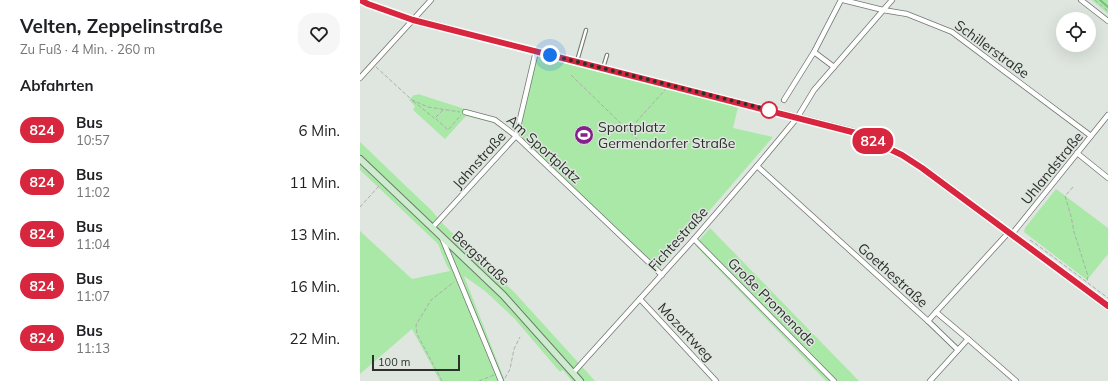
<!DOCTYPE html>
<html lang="de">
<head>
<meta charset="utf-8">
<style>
	body { margin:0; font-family:Mulish,sans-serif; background:#f6f6f6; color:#202124; height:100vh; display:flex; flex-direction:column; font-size:15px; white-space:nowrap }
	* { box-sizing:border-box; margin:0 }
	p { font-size:13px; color:#757577 }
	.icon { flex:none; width:22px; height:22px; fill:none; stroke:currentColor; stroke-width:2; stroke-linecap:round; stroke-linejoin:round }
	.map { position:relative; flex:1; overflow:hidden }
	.sheet { display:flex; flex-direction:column; background:#fff; width:360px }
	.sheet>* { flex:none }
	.badge { padding:0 8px; border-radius:13px; font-size:14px; line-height:26px }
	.fabs { position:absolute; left:696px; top:12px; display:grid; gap:8px }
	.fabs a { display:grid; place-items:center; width:40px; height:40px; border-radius:50%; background:#fff; box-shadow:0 4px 16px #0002; font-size:20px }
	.scale { position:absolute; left:12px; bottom:10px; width:88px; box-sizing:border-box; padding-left:4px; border:2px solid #2d302d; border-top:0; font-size:11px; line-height:14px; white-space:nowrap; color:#2d302d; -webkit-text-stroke:3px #dfe6df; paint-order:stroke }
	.you { position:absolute; width:20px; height:20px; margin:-10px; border:3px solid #fff; border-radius:50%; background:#1a73e8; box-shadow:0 0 0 6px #1a73e833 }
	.map>.badge { position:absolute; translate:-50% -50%; box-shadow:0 0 0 2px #fff }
	h2 { padding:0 20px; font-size:15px; line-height:36px }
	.round { display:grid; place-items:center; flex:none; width:42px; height:42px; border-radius:16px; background:#f6f6f6 }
	.summary { display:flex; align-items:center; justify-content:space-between; height:68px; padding:0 20px }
	h1 { font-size:19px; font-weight:700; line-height:30px }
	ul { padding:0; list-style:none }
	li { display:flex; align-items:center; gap:12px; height:52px; padding:0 20px }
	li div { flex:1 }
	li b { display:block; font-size:15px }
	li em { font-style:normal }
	li .badge { min-width:44px; font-weight:700; text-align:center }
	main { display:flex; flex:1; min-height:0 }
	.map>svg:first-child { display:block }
	.green { fill:#a9e8a7 }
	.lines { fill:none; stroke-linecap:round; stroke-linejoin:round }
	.stream { stroke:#78bd77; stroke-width:2 }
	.lane-casing { stroke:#717771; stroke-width:4.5 }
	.street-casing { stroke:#717771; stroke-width:6 }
	.secondary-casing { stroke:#717771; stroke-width:8 }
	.path { stroke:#a9afa9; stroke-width:1; stroke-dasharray:4 2; stroke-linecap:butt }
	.lane { stroke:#fff; stroke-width:2.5 }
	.street { stroke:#fff; stroke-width:4.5 }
	.secondary { stroke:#cceccd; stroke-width:6 }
	.line-casing { stroke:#fff; stroke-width:9 }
	.line { stroke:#d7263d; stroke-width:6 }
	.walk { stroke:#2d302d; stroke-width:4; stroke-dasharray:0 7.2 }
	.stop-dot { fill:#fff; stroke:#d7263d; stroke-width:2 }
	.labels { text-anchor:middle; stroke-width:3; stroke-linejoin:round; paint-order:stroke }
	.street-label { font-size:14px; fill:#2d302d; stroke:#dfe6df }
	.poi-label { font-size:14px; fill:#2d302d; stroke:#dfe6df; text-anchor:start }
</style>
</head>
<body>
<main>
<section class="sheet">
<div class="summary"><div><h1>Velten, Zeppelinstraße</h1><p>Zu Fuß · 4 Min. · 260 m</p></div><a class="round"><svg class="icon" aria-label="heart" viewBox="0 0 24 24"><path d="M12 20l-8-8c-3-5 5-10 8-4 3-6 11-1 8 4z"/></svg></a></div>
<h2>Abfahrten</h2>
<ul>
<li><span class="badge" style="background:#d7263d;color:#fff">824</span><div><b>Bus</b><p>10:57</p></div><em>6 Min.</em></li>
<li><span class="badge" style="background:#d7263d;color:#fff">824</span><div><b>Bus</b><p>11:02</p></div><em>11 Min.</em></li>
<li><span class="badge" style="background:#d7263d;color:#fff">824</span><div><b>Bus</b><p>11:04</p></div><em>13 Min.</em></li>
<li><span class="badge" style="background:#d7263d;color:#fff">824</span><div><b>Bus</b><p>11:07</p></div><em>16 Min.</em></li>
<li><span class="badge" style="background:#d7263d;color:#fff">824</span><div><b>Bus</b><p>11:13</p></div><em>22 Min.</em></li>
</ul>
</section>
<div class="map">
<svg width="748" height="381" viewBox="0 0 748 381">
	<rect width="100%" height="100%" fill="#dfe6df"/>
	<g class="green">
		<path d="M732,0H748V14Z"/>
		<path d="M177,56L378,107L373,128L413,137L299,269L159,135Z"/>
		<path d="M58,94L139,120L146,126L154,130L152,137L138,124L106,116L85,139L53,110L55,106L49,100L54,95H57Z"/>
		<path d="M0,142L72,211L83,224L155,293L235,381H212L203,370L200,372L154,318L125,291L104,276L145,381H80L52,329L0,374V231L52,279L90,271L86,264L78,244L0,170Z"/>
		<path d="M696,189L748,228V254L727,280L664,232L665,228Z"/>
		<path d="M350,228L499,381H466L335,245Z"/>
	</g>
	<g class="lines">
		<path class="stream" d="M740,0L748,7"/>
		<defs>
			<g id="lane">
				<path d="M217,61L226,30"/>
				<path d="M243,68L247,55"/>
			</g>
			<g id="street">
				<path d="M483,0L523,10L547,14L592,32L731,136"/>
				<path d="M721,0L748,21"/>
				<path d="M454,52L481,0"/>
				<path d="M0,78L71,0"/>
				<path d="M424,100L454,52L474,67"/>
				<path d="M105,112L135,120L156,136L302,275"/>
				<path d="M717,153L748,178"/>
				<path d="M397,166L568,321L576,312L608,339L656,381"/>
				<path d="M72,228L156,136L176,51"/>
				<path d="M652,234L748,115"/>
				<path d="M82,238L141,381"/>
				<path d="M334,239L474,381"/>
				<path d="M280,299L356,381"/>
				<path d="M576,312L649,232"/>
				<path d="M568,321L598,350"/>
				<path d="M213,373L334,239L397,166L437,118L454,90L532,0"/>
				<path d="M570,381L608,339"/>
			</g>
			<g id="secondary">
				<path d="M0,0L8,4L53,20L497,133L542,155L562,168L748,306"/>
				<path d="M0,159L143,295L220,381"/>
			</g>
		</defs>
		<use href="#lane" class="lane-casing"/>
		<use href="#street" class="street-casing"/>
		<use href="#secondary" class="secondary-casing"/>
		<g class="path">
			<path d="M735,0L748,11"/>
			<path d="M16,67L52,100L68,107L100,112"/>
			<path d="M211,75L282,144"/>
			<path d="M53,101L74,118"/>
			<path d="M83,110L75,118L88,130L101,115"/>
			<path d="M268,131L305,90"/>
			<path d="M713,187L705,196L711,216L714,232L728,276L727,281"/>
			<path d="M0,207L19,186"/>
			<path d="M670,240L676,244L748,298"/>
			<path d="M145,378L150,369L154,349L160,337"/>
			<path d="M82,381L57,334L56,325L71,300L94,282"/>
			<path d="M119,381L134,375"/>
		</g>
		<use href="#lane" class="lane"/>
		<use href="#street" class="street"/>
		<use href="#secondary" class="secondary"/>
	</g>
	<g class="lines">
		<defs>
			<path id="line" d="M0,0L8,4L53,20L496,133L542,155L562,168L748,306"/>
		</defs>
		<use href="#line" class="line-casing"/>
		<use href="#line" class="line"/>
		<path class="walk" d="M190,55L409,110"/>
	</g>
	<defs>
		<symbol id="stadium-disc" viewBox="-11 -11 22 22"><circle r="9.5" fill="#85218a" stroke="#dfe6df"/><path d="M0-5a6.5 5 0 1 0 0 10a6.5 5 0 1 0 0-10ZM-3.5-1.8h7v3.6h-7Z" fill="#fff"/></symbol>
	</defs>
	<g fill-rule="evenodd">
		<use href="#stadium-disc" x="213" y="124" width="22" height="22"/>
	</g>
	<circle class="stop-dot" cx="409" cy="110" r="8"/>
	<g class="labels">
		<g class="street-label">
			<text transform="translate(632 49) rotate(36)" y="5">Schillerstraße</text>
			<text transform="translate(184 149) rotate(42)" y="5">Am Sportplatz</text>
			<text transform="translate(119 160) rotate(-48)" y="5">Jahnstraße</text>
			<text transform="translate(692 168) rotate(-51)" y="5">Uhlandstraße</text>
			<text transform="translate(318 239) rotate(-48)" y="5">Fichtestraße</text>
			<text transform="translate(121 258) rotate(43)" y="5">Bergstraße</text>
			<text transform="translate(533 275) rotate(42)" y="5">Goethestraße</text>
			<text transform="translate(412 302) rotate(45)" y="5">Große Promenade</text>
			<text transform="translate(326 332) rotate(47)" y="5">Mozartweg</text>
		</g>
		<g class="poi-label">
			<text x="238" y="132">Sportplatz<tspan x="238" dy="16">Germendorfer Straße</tspan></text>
		</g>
	</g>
</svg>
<div class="fabs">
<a><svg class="icon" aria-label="locate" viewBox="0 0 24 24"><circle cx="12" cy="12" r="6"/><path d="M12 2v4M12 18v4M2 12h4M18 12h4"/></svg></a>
</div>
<div class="scale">100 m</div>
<div class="you" style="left:190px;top:55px"></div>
<b class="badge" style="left:513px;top:141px;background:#d7263d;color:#fff">824</b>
</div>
</main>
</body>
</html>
